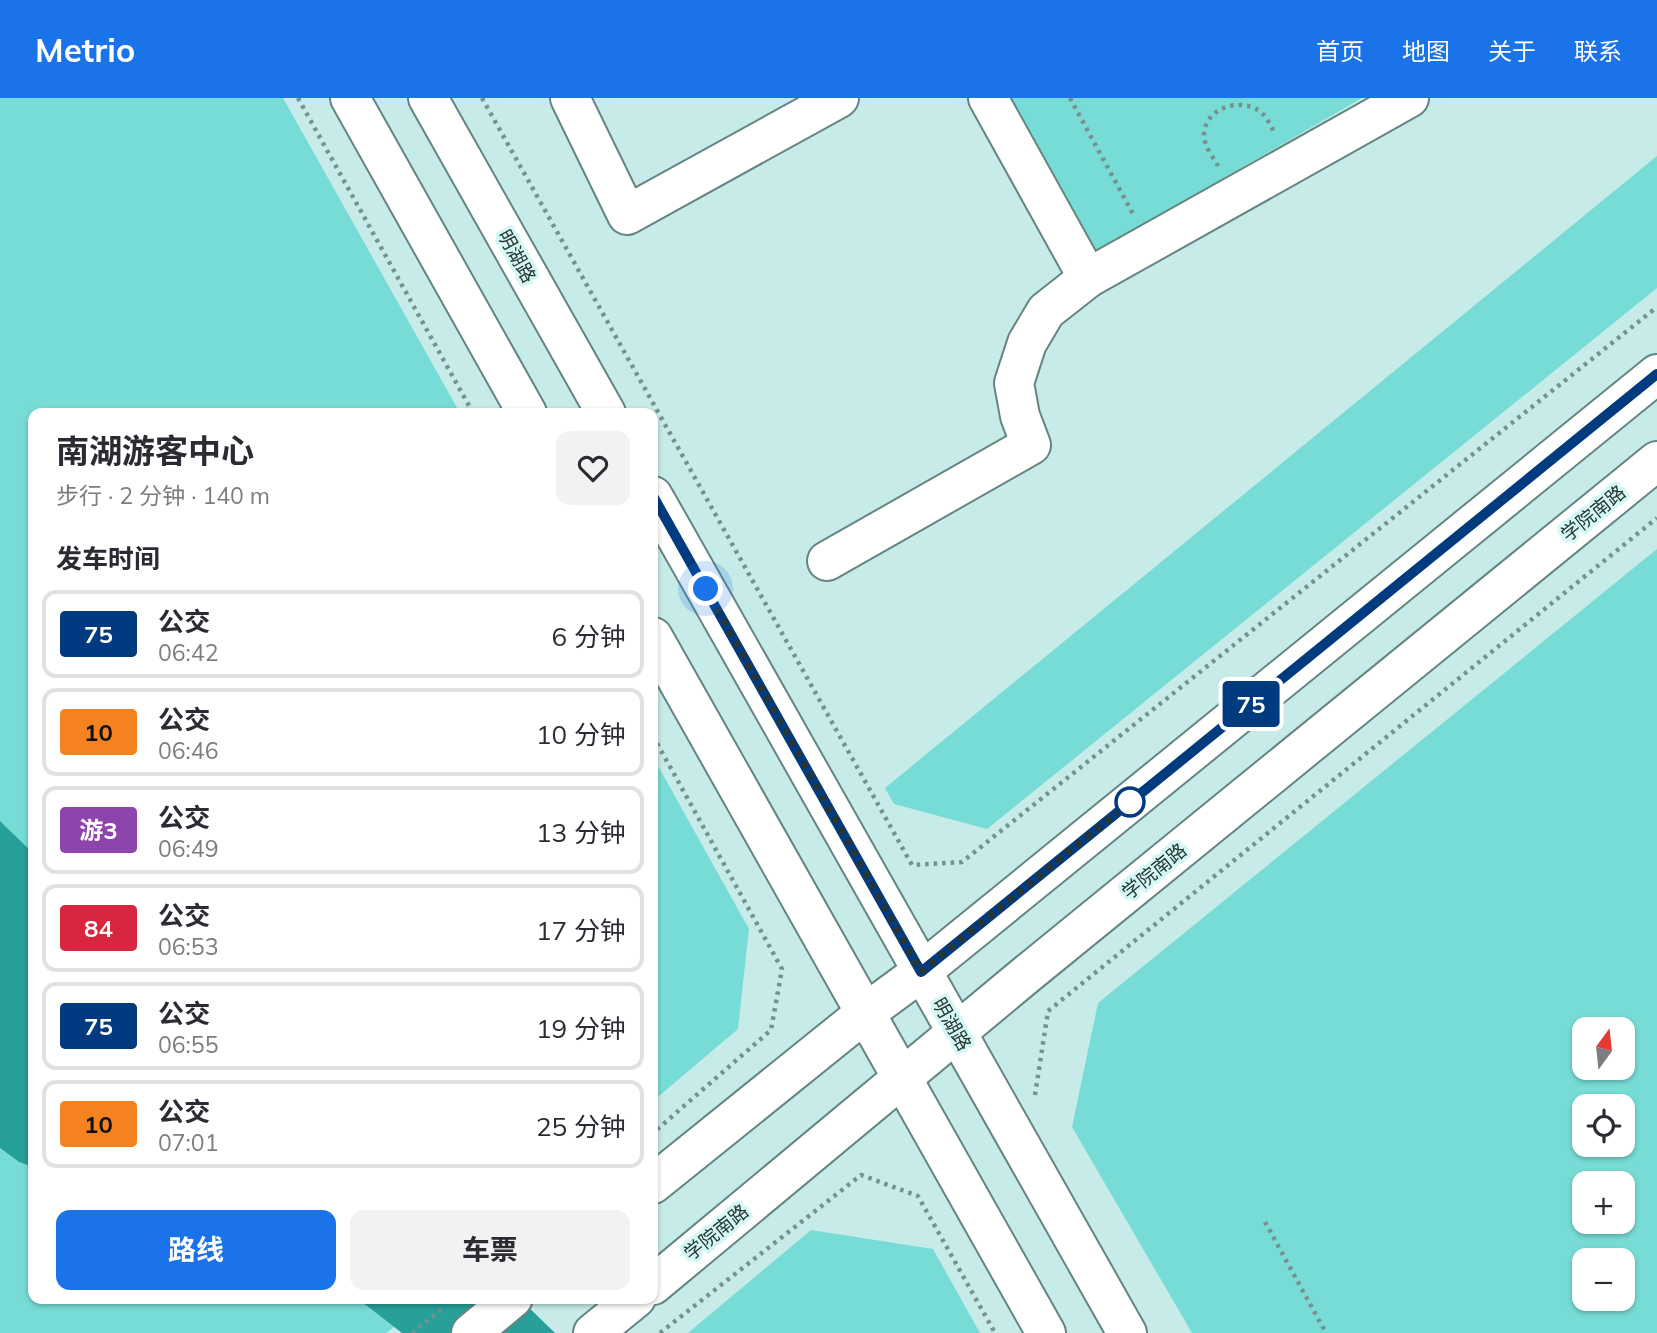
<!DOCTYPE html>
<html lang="zh">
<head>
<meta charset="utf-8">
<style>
	body { margin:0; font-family:Mulish,"Noto Sans SC",sans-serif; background:#f2f2f3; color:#2b2b33; height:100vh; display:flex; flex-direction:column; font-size:26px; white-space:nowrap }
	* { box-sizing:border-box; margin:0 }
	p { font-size:23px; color:#7c7c81 }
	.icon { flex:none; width:38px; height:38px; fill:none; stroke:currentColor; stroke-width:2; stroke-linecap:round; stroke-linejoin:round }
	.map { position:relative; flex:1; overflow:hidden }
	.panel { position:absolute; left:28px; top:310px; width:630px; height:896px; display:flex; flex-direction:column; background:#fff; border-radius:14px; box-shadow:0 2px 5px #0004 }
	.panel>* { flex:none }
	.badge { padding:0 14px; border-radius:5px; font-size:24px; line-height:46px }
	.needle { width:46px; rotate:15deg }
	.fabs { position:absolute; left:1572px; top:919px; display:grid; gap:14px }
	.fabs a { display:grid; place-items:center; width:63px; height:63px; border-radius:14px; background:#fff; box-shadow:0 2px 5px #0004; font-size:35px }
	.you { position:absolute; width:35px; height:35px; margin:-18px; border:5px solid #fff; border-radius:50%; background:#1a73e8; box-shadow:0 0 0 10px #1a73e833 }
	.map>.badge { position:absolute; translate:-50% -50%; box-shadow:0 0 0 4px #fff }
	h2 { padding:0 28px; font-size:26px; line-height:63px }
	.round { display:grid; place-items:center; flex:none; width:74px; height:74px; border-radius:14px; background:#f2f2f3 }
	.head { display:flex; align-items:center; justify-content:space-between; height:119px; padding:0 28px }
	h1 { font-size:33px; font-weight:700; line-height:52px }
	.button { display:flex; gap:14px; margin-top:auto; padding:14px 28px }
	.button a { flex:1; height:80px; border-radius:14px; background:#1a73e8; color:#fff; font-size:28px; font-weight:700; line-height:80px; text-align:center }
	.button a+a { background:#f2f2f3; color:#2b2b33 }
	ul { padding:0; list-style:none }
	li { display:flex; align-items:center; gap:21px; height:88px; margin:0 14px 10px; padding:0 14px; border:4px solid #e1e1e2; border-radius:14px }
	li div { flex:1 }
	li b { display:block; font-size:26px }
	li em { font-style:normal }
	li .badge { min-width:77px; font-weight:700; text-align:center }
	header { display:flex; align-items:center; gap:42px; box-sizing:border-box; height:98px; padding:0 35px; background:#1a73e8; color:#fff }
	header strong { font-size:33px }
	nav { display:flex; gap:38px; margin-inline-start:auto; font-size:24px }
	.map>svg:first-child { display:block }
	.green { fill:#77dcd5; fill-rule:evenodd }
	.water { fill:#26a099 }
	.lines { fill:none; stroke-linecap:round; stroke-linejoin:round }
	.minor-casing { stroke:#648582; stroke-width:42 }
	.major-casing { stroke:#648582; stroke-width:42 }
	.path { stroke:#77918e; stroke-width:4.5; stroke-dasharray:3.5 5; stroke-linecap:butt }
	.minor { stroke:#fff; stroke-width:38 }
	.major { stroke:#fff; stroke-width:38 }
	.line-casing { stroke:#fff; stroke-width:16 }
	.line { stroke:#003b80; stroke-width:10 }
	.walk { stroke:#273533; stroke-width:7; stroke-dasharray:0 12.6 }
	.stop-dot { fill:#fff; stroke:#003b80; stroke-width:3.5 }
	.labels { text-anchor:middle; stroke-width:7; stroke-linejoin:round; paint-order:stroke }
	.street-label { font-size:19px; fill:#273533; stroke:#d4f8f5 }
</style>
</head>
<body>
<header>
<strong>Metrio</strong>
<nav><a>首页</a><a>地图</a><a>关于</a><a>联系</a></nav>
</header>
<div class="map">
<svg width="1657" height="1235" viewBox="0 0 1657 1235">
	<rect width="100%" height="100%" fill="#c7ebe8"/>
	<g class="green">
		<path d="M0,0H283L460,315H33V755L0,723Z"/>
		<path d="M1004,0H1362L1094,155Z"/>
		<path d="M1657,58V190L987,731L894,706L885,690Z"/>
		<path d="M1657,451V1235H1192L1072,1029L1098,905ZM1622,931V970H1584V931ZM1584,1008H1622V1046H1584ZM1622,1085V1124H1584V1085ZM1622,1162V1200H1584V1162Z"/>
		<path d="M653,659L749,831L738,931L653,1003Z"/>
		<path d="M0,1050L19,1064L33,1069V1200L358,1201L394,1229L386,1235H0Z"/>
		<path d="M811,1132L933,1151L980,1235H688Z"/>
	</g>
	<g class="water">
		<path d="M0,723L33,755V1069L19,1064L0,1050Z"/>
		<path d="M358,1201H520L555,1235H402Z"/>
	</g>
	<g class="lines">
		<defs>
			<g id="minor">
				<path d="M570,0L627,117L839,0"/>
				<path d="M988,0L1088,180"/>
				<path d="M827,463L1031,347L1020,318L1014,285L1027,245L1046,213L1088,180L1409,0"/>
			</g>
			<g id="major">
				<path d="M350,0L527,315"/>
				<path d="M428,0L606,315"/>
				<path d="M653,398L1127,1235"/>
				<path d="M653,539L1046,1235"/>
				<path d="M653,1086L864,916L921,874L1657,276"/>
				<path d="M653,1187L1027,876L1657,363"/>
				<path d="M471,1235L513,1200"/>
				<path d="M593,1235L636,1200"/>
			</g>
		</defs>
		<use href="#minor" class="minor-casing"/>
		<use href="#major" class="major-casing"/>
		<g class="path">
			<path d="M298,0L473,315"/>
			<path d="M482,0L912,767L962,764L1657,209"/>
			<path d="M1070,0L1133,116"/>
			<path d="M1218,68C1213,59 1204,48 1204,37C1205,10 1238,0 1258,12C1266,17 1270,26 1274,34"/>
			<path d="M653,638L782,871L771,932L653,1035"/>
			<path d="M1035,997L1048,913L1657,420"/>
			<path d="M1265,1124L1326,1235"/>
			<path d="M412,1235L443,1210"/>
			<path d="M660,1235L861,1077L918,1098L995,1235"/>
		</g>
		<use href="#minor" class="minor"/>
		<use href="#major" class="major"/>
	</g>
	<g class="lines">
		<defs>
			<path id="line" d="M653,398L921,874L1657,276"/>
		</defs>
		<use href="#line" class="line-casing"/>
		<use href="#line" class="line"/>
		<path class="walk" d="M706,491L921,874L1130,704"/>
	</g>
	<circle class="stop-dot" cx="1130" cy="704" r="14"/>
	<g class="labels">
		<g class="street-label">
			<text transform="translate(517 158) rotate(61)" y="7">明湖路</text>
			<text transform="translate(1593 415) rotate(-39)" y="7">学院南路</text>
			<text transform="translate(1154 773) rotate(-39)" y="7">学院南路</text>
			<text transform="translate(952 926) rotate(60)" y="7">明湖路</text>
			<text transform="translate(716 1134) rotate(-39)" y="7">学院南路</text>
		</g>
	</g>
</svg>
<div class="fabs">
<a><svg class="needle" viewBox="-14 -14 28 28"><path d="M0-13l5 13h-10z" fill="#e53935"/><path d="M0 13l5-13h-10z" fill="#7c7c81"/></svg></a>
<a><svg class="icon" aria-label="locate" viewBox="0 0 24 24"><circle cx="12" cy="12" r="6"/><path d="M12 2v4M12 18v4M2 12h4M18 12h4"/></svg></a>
<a>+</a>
<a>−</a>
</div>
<div class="you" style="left:706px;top:491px"></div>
<b class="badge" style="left:1251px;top:606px;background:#003b80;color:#fff">75</b>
<section class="panel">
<div class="head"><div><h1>南湖游客中心</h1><p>步行 · 2 分钟 · 140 m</p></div><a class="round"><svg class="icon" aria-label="heart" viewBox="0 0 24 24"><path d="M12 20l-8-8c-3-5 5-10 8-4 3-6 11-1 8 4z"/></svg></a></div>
<h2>发车时间</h2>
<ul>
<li><span class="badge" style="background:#003b80;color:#fff">75</span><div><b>公交</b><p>06:42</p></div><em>6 分钟</em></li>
<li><span class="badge" style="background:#f58220;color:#111">10</span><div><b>公交</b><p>06:46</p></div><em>10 分钟</em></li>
<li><span class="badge" style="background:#8e44ad;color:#fff">游3</span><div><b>公交</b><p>06:49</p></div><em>13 分钟</em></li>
<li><span class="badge" style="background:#d7263d;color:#fff">84</span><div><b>公交</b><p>06:53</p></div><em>17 分钟</em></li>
<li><span class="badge" style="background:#003b80;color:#fff">75</span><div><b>公交</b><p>06:55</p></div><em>19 分钟</em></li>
<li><span class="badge" style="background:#f58220;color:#111">10</span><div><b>公交</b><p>07:01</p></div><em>25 分钟</em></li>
</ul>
<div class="button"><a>路线</a><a>车票</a></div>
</section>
</div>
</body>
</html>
